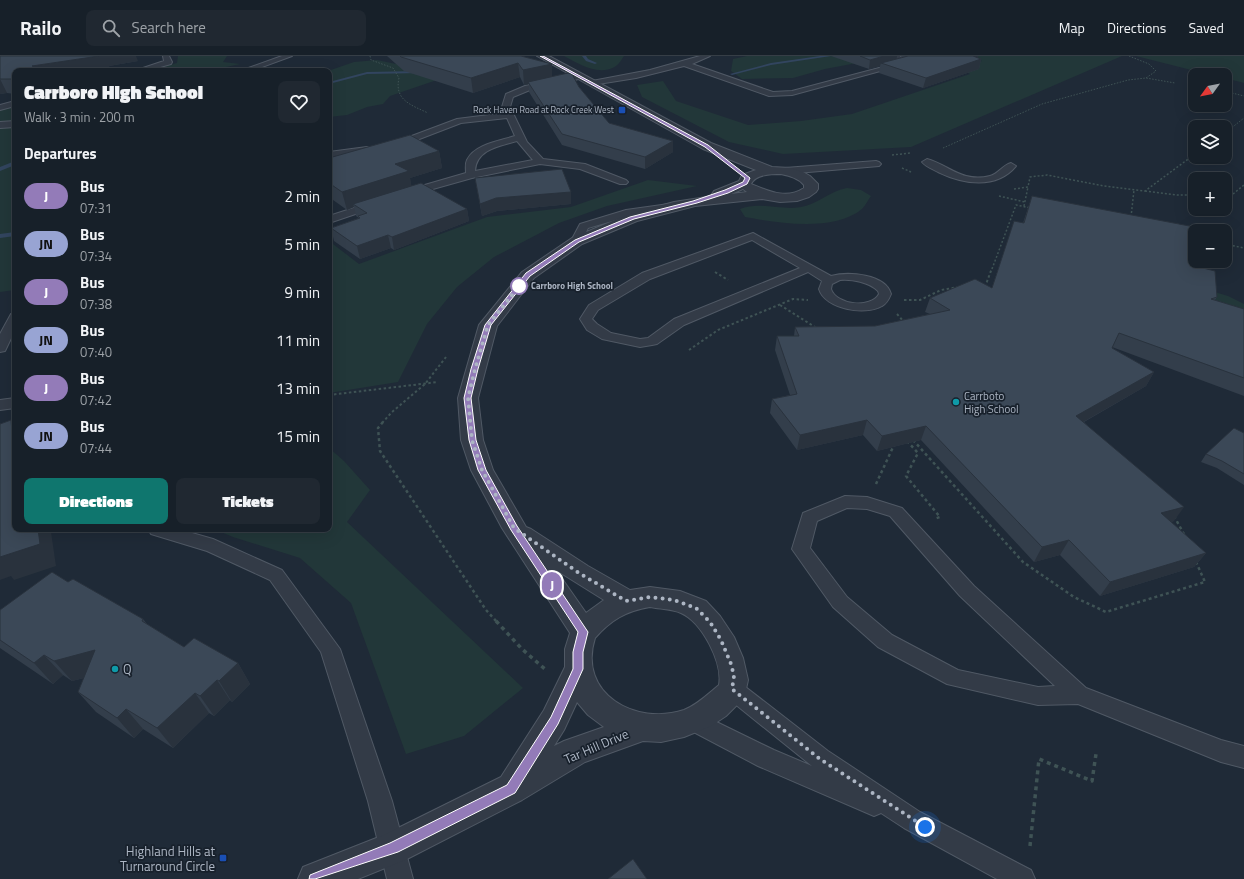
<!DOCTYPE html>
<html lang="en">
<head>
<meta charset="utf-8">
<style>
	body { margin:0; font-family:"Titillium Web",sans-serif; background:#202831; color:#f1f3f6; height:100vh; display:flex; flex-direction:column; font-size:15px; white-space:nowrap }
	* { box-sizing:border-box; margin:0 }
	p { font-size:13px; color:#9ea3a8 }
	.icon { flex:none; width:22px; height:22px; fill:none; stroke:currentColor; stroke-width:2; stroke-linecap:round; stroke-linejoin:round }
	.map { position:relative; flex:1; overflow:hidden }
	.drawer { position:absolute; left:12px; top:12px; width:320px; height:464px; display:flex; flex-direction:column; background:#172029; border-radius:8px; box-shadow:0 4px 16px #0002,0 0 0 1px #363e46 }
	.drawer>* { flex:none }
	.badge { padding:0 8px; border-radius:13px; font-size:14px; line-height:26px }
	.needle { width:26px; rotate:237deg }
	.tools { position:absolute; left:1188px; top:12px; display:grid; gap:8px }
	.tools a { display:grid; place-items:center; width:44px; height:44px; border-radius:8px; background:#172029; box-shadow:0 4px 16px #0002,0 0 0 1px #363e46; font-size:20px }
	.you { position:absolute; width:20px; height:20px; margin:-10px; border:3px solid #fff; border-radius:50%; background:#1a73e8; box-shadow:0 0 0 6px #1a73e833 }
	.map>.badge { position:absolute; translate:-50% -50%; box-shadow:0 0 0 2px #fff }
	h2 { padding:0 12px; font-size:15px; line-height:36px }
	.round { display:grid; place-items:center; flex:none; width:42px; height:42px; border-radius:8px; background:#202831 }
	.headline { display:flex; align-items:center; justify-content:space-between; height:68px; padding:0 12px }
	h1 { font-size:19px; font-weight:800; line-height:30px }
	.cta { display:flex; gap:8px; margin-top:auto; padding:8px 12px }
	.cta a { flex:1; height:46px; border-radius:8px; background:#0f766e; color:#fff; font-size:16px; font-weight:800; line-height:46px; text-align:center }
	.cta a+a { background:#202831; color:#f1f3f6 }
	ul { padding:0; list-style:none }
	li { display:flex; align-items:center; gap:12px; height:48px; padding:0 12px }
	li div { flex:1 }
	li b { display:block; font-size:15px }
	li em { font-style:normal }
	li .badge { min-width:44px; font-weight:700; text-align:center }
	header { display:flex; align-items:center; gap:24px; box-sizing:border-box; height:56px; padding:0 20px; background:#172029; border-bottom:1px solid #363e46 }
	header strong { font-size:19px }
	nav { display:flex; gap:22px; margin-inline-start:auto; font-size:14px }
	.search { width:280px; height:36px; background:#202831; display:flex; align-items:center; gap:10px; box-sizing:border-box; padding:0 14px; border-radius:8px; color:#9ea3a8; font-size:15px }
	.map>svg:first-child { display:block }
	.green { fill:#223739 }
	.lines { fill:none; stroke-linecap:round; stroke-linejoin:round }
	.stream { fill:#32455f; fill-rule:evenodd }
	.service-casing { stroke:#505965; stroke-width:2 }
	.minor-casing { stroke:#505965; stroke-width:2 }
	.path-far4 { stroke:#3f5355; stroke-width:1; stroke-dasharray:1.5 1.5; stroke-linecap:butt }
	.path-far3 { stroke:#3f5355; stroke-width:1.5; stroke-dasharray:2 2; stroke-linecap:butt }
	.path-far2 { stroke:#3f5355; stroke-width:2; stroke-dasharray:2.5 2.5; stroke-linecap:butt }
	.path-far1 { stroke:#3f5355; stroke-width:2.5; stroke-dasharray:3 3; stroke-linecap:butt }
	.path { stroke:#3f5355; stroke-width:3.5; stroke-dasharray:4 4; stroke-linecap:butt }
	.service { fill:#333b47; fill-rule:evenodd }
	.minor { fill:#333b47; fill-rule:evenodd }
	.wall { fill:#333e4b }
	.shaded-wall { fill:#29323d }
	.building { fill:#3b4857; stroke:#29323d }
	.line { fill:#937bb8; stroke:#fff }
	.walk { stroke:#adb6c4; stroke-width:4; stroke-dasharray:0 7.2 }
	.transit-dot { fill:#1a4fb4; stroke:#18212c; stroke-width:1.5 }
	.stop-dot { fill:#fff; stroke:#937bb8; stroke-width:2 }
	.culture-dot { fill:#0f9aa8; stroke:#18212c; stroke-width:1.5 }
	.labels { text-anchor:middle; stroke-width:3.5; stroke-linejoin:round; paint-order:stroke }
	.far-poi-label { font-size:9px; fill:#adb6c4; stroke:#18212c; text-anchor:end }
	.far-stop-label { font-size:9px; font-weight:bold; fill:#adb6c4; stroke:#18212c; text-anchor:start }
	.poi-label { font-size:11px; fill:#adb6c4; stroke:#18212c; text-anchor:start }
	.near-poi-label { font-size:13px; fill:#adb6c4; stroke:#18212c; text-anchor:start }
	.near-street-label { font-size:13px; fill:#adb6c4; stroke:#18212c }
</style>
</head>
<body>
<header>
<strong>Railo</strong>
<div class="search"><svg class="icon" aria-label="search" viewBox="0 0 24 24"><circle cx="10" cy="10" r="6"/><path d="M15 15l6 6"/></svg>Search here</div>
<nav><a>Map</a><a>Directions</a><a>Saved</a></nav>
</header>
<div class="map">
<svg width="1244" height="823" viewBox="0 0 1244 823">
	<rect width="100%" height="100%" fill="#1f2a37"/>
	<g class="green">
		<path d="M178,0H227L223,6L240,8L208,15H147L177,7Z"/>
		<path d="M457,0L469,16L434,25L390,40L383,48L367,51L347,59L329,61L328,15L354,6L377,4L396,8Z"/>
		<path d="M564,0H624C622,3 619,8 616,10C599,21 579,8 564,0Z"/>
		<path d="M747,0H877L878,3L825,13L793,22L742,23L731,15L733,3Z"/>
		<path d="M970,0H1122L911,91L783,98L729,86L642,41L637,29L663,25L676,45L748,69L801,65L852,58L970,18L964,12L982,5Z"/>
		<path d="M1136,0H1244V27L1225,22V19H1211Z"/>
		<path d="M15,49V66L0,67V53Z"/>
		<path d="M15,71V234L0,236V72Z"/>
		<path d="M648,124L697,130L607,150L559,167L494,201L457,231L427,268L398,326L329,337V185L359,208L487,161L571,151Z"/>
		<path d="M847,132L861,134L871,140C868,144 865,150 862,153C834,176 778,167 745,161L740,153C760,145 781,155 801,151C818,148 830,135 847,132Z"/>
		<path d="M1208,234L1228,240L1244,248V270L1209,258Z"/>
		<path d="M329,392L344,405L370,434L347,466L523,632L464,680L406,698L351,547L300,502L233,481L214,473H329Z"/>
	</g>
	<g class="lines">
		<g class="stream">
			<path d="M582,0H586L588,3L597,7L595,8L586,5Z"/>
			<path d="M820,0H831L771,9L732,19L730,18L771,7Z"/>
			<path d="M420,15L421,17L367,18L329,28V26L367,16Z"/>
			<path d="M15,105V109L0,115V111Z"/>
			<path d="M15,176V180L0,182V178Z"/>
		</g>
		<defs>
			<g id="service">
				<path d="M163,0H169L172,6L171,8L146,15H134L164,5Z"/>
				<path d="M282,0H292L251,15H240Z"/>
				<path d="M700,0H710L692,8L773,36L792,35L898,7L893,0H900L906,8L792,39L769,40L684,10L636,22L592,29L588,27L592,25L650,14Z"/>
				<path d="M580,18L584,20L583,22L530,34L513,41L510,51L527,86L543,103L585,108L626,124L628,126L626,128H620L580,113L540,108L472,122L408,140L403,137L404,135L466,117C466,113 465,108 467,104C475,88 500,85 515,80L507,62L461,67L396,92L393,91L392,89L393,87L457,63L505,57L502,51L506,38L525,30ZM517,85L533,104L475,115C476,93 500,90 517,85Z"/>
				<path d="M15,45V50L0,54V49Z"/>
				<path d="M15,65V71L0,72V66Z"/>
				<path d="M367,91L370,92L372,94L370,96L329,102V96Z"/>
				<path d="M927,103C949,109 962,127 990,120C998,118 1003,109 1011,107L1016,110C996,134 963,128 938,116C933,113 926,111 922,106Z"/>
				<path d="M876,105L879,106L881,108L879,110L785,118L780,115L785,112Z"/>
				<path d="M375,145L379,146L380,148L379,150L329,167V160Z"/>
				<path d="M669,148L673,149L674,151L673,153L626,161L588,172L581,187L577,188L571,185L580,168L626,154Z"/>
				<path d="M753,177L831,220C848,215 886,218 891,238C889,243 886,248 882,250C865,260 825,253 819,233L822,225L808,216L684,269L657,288L652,289L640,291L602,283L587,274L580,263L589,249L642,217ZM752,184L800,212L674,263L648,282L640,283L611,277L597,268L592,263L598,254L650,223ZM840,224C852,223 869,226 878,235L879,238C871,253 836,249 831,233L832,228Z"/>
				<path d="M15,257V274L5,295L0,296V278L11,258Z"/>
				<path d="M15,342V352L0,354V344Z"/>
				<path d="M845,440L867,441L902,452L974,530L1086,632L1221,684L1244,690V712L1221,706L1078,648L1038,649L947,628L878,591L833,551L792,493L803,457ZM847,452L867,453L890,460L960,540L1055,630L1038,631L958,614L892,579L847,541L810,492L817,465Z"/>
				<path d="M148,473H178L213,483L282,514L340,593L392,745L413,823H387L368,745L321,596L270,524L207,495L151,478Z"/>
				<path d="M732,624L739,626L828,695L920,756L1031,814L1035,823H997L904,772L881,757L874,760L758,710L686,672L683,665L686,658L694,655L774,694L812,710L725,640L722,633L725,626Z"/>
			</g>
			<path id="minor" d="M537,0H549L711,87L772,111L790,112L803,116L810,120L818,128V133L816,136L809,141L797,145L780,146L762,143L695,150L637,165L582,188L534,222L497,270L478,342L483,384L493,414L526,471L531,473L588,510L630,534L650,531L680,535L706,545L720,560L734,581L743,602L748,624L746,633L742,644L726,660L711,670L684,681L661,686L643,685L585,706L522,744L405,804L358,823H298L303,811L384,779L501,721L544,654L565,611V593L570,577L502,472L471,414L461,384L458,342L479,269L522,216L572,182L627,159L674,146L713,140L712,138L714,135L739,125L742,119L756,114L703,93ZM781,118C790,120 798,122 804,129V132C786,144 769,135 751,128C756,118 772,118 781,118ZM743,133L747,136L731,138ZM556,514L604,544L586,557ZM650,551C660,553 672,553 681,557C702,566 723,607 719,629C708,638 697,649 684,654C636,670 577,638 595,582C611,564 626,555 650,551ZM577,646L588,659L604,671L564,685L554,690L564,674Z"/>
		</defs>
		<use href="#service" class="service-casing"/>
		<use href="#minor" class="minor-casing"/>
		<g class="path-far4">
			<path d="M370,0L371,4L393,12L399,22C394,44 411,49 428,57"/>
			<path d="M1129,0L1149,8L1156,15L1146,22"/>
			<path d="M1232,37L1244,40"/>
			<path d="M1225,77L1244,62"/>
			<path d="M943,92L1042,48L1128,24L1146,22L1175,27"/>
		</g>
		<g class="path-far3">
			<path d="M892,99L911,97"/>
			<path d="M902,112L911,116"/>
			<path d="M1014,133L1028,131L1030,121L1047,119L1104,130L1145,135L1195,98"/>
			<path d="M1145,135L1177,139H1195"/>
			<path d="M1225,138H1233L1244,129"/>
			<path d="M999,140L1025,146"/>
			<path d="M1024,150L1028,131"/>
			<path d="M1131,161L1134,134"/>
			<path d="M1225,188L1244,192"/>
			<path d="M992,213L1016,149L1031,152"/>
		</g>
		<g class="path-far2">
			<path d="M715,216L728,224"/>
			<path d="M985,231L992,212"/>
			<path d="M904,244H920L941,234L959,231"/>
			<path d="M780,249L818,273"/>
			<path d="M897,258L904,266"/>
			<path d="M689,294L718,274L793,243L808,244"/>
			<path d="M329,339L438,326"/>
			<path d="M382,367L392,356L425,328L446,301"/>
		</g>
		<g class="path-far1">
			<path d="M383,366L378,372L380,395L486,554L497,566"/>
			<path d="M913,384L1023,506L1074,541L1106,556L1205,526L1196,506"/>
			<path d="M907,385L918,397L906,420L940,461L934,463"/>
			<path d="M876,428L894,389"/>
			<path d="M1174,460L1185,480"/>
		</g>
		<g class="path">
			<path d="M496,565L522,593L546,614"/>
			<path d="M1030,790L1039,703L1092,725L1096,698"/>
		</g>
		<use href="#service" class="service"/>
		<use href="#minor" class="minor"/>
	</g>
	<g class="wall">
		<path d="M0,0L138,5L109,10L110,13L15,15V38L7,37L0,38Z"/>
		<path d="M387,0H521L552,8V20L579,31L609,67L673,85V96L645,113L562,89L529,36V28L524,29L520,21L473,37L404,15Z"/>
		<path d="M831,0H897L896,3L903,2L901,0H978V2L981,3L979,13L923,32L879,17L880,10L869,13Z"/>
		<path d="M439,95L442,112L410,122L411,130L467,153L469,165L394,194L391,192L360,203L334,185L331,172L359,162L356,160L354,151L347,154L329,141V102Z"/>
		<path d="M475,122L571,136V148L497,155L482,160Z"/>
		<path d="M1032,140L1203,212L1217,241L1215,244L1244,253V340L1112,291V292L1154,316L1146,330L1084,366L1174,465L1171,466L1206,497L1194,511L1100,540L1060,499L1034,506L921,384L877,395L863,379L797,394L770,357L772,343L790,339L775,294L777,280H794L795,271L875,270L930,258L925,256L930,242L992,232L1014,165L1023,167Z"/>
		<path d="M1244,377V429L1217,412L1201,406L1206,398Z"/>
		<path d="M68,526L143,563L147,568L184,591L238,607L250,628L232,646L230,644L214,660L209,657L173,692L143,673L134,682L96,656L78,636L84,622L72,625L63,619L53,628L0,592V554Z"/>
	</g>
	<g class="shaded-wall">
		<path d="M99,0H136L138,5L109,10L110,13L96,15H34L32,10Z"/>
		<path d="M884,0H897L896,6L881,7L880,10L869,13L870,4Z"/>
		<path d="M966,0H978L977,4L981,3L979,13L923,32L926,22Z"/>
		<path d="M518,7L520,21L473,37L471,22Z"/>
		<path d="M552,8V22L528,26L529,28L524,29L523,14Z"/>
		<path d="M0,23L7,37L0,38Z"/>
		<path d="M673,85V96L645,113V101Z"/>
		<path d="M439,95L442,112L410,122L412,133L353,148L354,151L347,154L342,136L395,108Z"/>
		<path d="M571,136V148L497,155L482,160L480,148L496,142Z"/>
		<path d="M467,153L469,165L394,194L392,181Z"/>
		<path d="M388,179L391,192L360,203L357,190Z"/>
		<path d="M1154,316L1146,330L1069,374L1076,360Z"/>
		<path d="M11,364L15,370V380L12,376Z"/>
		<path d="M867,364L863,379L797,394L800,379Z"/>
		<path d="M926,370L921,384L877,395L882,380Z"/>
		<path d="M1184,451L1174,465L1151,472L1161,457Z"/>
		<path d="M38,473H48L51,476L56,510L14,524L11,520L0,524V501Z"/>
		<path d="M1069,484L1060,499L1034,506L1042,491Z"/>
		<path d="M1206,497L1194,511L1100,540L1110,526Z"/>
		<path d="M95,594L111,615L72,625L54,605Z"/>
		<path d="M44,599L63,619L53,628L34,607Z"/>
		<path d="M238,607L250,628L232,646L219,625Z"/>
		<path d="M217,624L230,644L214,660L200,640Z"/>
		<path d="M195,637L209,657L173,692L157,672Z"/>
		<path d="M126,653L143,673L134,682L117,662Z"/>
	</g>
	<g class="building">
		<path d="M0,0H99L32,10L49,15H15V23H0Z"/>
		<path d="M400,0H521L552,8L523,14L518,7L471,22L401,1Z"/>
		<path d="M860,0H884L870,4Z"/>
		<path d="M908,0H973L981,3L926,22L881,7Z"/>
		<path d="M568,17L572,18L579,31L609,67L673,85L645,101L562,78L528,26Z"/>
		<path d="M410,79L439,95L395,108L409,115L342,136L329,127V102Z"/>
		<path d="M562,113L571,136L496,142L480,148L475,122Z"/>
		<path d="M421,127L467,153L392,181L388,179L357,190L331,172L360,162L358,160L367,157L353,148Z"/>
		<path d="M1032,140L1200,172L1201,175H1195V205H1202L1203,212L1215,215L1217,241L1211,243L1244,253V322L1119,277L1112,292L1154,316L1076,360L1184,451L1161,457L1206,497L1110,526L1069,484L1042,491L926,370L882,380L867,364L800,379L772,343L797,338L777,280H799L795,271L875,270L950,254L930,242L975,223L992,232L1014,165L1024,167Z"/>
		<path d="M11,364L12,376L15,375V473H38L40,488L0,501V368Z"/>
		<path d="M1234,372L1244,377V418L1222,405L1206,398Z"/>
		<path d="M52,516L68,526L73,523L143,563L142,565L184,591L194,582L238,607L219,625L217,624L200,640L195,637L157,672L126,653L117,662L78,636L95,594L54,605L44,599L34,607L0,584V554Z"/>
		<path d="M633,803L647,823H608Z"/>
	</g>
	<path class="line" d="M540,0H543L708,89L750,122L747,128L728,137L697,147L634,163L579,186L530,220L491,269L478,313L471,342L476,384L486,414L517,470L588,576L583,596V613L558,668L515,737L398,796L315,823H309L310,819L390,787L507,729L551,661L573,613V596L578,576L511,474L478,414L469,384L464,342L471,313L485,269L526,217L575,184L630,161L693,145L725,134L743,126L745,122L705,91Z"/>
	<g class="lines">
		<path class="walk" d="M519,230L520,229L488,269L475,313L468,342L472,384L482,414L514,472L579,517L626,545L650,541L674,544L696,552L710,566L721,584L731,608L734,620L732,633L820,703L925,771"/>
	</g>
	<g class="transit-dot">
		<rect x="618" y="50" width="8" height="8" rx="2"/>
		<rect x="219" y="798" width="8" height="8" rx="2"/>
	</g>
	<circle class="stop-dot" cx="519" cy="230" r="8"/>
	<g class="culture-dot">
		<circle cx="956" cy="346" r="4"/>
		<circle cx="115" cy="613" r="4"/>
	</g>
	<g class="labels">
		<g class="far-poi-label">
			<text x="614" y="57">Rock Haven Road at Rock Creek West</text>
		</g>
		<g class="far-stop-label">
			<text x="531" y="233">Carrboro High School</text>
		</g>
		<g class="poi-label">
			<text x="964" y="344">Carrboto<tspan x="964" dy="13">High School</tspan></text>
		</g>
		<g class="near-poi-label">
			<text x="123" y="618">Q</text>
			<text x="215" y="800" text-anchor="end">Highland Hills at<tspan x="215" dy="15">Turnaround Circle</tspan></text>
		</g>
		<g class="near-street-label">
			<text transform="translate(596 690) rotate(-23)" y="5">Tar Hill Drive</text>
		</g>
	</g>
</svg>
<div class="tools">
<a><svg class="needle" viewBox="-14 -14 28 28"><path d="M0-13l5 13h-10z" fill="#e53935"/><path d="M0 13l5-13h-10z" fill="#9ea3a8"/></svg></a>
<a><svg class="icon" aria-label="layers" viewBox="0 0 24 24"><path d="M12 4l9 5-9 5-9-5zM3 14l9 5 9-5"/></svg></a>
<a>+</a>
<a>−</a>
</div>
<div class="you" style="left:925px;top:771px"></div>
<b class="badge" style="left:552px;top:529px;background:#937bb8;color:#fff">J</b>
<section class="drawer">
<div class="headline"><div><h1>Carrboro High School</h1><p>Walk · 3 min · 200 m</p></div><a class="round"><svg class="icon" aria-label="heart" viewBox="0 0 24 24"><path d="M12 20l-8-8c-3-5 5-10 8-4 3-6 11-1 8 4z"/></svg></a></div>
<h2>Departures</h2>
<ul>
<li><span class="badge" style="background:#937bb8;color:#fff">J</span><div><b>Bus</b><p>07:31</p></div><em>2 min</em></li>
<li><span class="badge" style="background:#98a4d3;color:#111">JN</span><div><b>Bus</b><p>07:34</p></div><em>5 min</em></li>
<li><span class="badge" style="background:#937bb8;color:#fff">J</span><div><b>Bus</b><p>07:38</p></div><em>9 min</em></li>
<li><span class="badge" style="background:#98a4d3;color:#111">JN</span><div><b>Bus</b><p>07:40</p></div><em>11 min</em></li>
<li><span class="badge" style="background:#937bb8;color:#fff">J</span><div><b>Bus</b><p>07:42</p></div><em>13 min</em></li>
<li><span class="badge" style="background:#98a4d3;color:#111">JN</span><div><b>Bus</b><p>07:44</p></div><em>15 min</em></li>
</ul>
<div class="cta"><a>Directions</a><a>Tickets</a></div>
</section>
</div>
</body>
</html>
